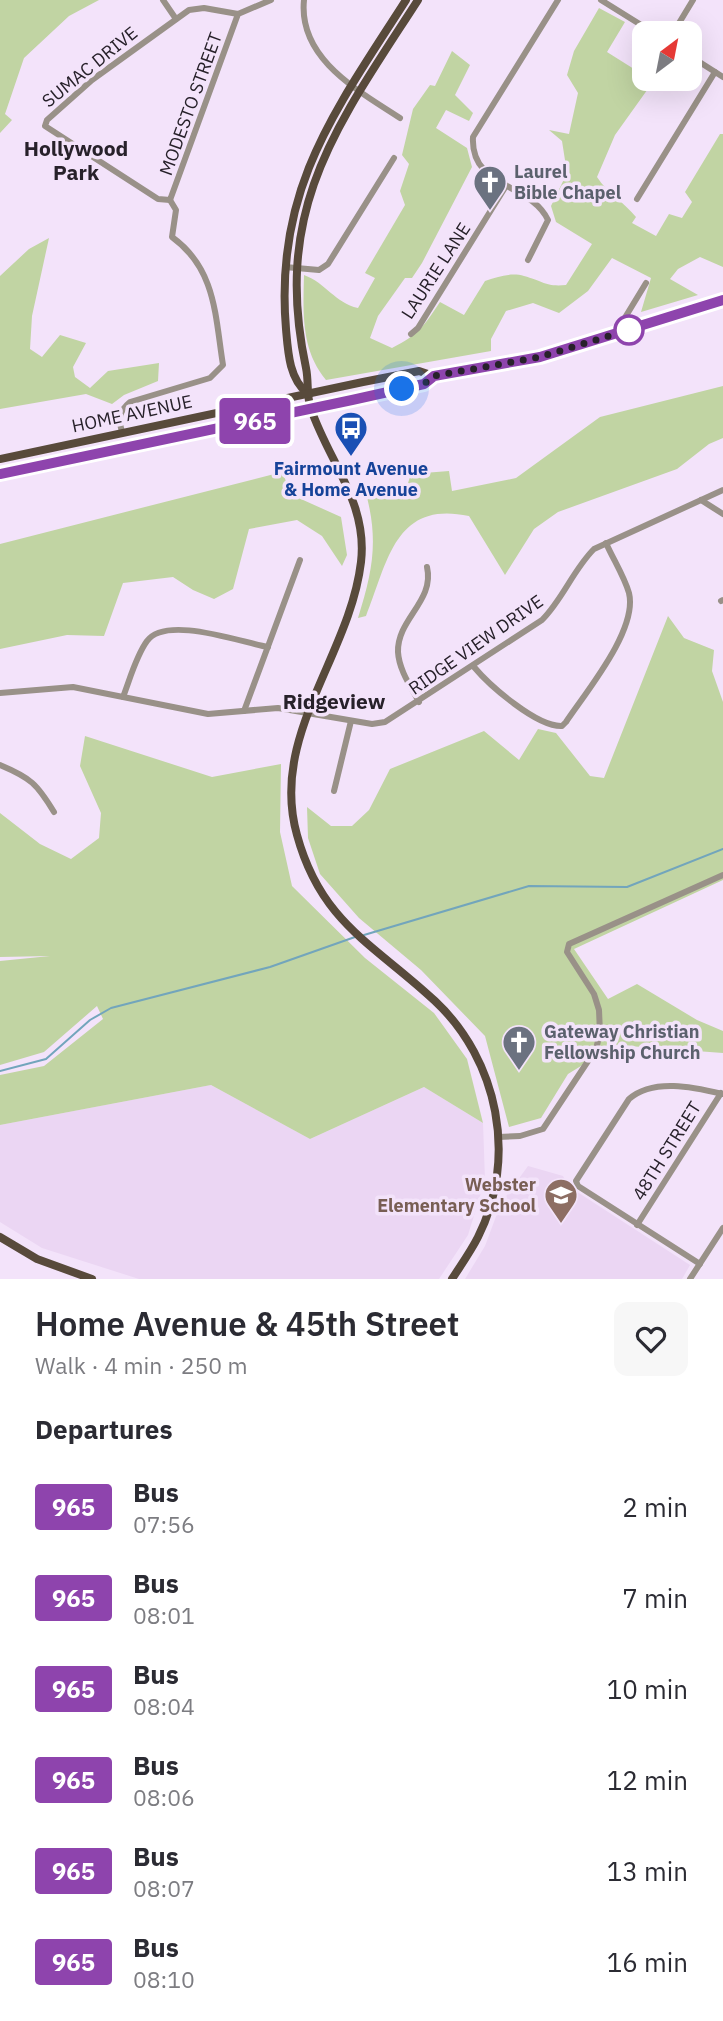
<!DOCTYPE html>
<html lang="en">
<head>
<meta charset="utf-8">
<style>
	body { margin:0; font-family:"IBM Plex Sans",sans-serif; background:#f7f7f7; color:#2b2b33; height:100vh; display:flex; flex-direction:column; font-size:26px; white-space:nowrap }
	* { box-sizing:border-box; margin:0 }
	p { font-size:23px; color:#7c7c81 }
	.icon { flex:none; width:38px; height:38px; fill:none; stroke:currentColor; stroke-width:2; stroke-linecap:round; stroke-linejoin:round }
	.map { position:relative; height:1279px; overflow:hidden }
	.drawer { display:flex; flex-direction:column; background:#fff; flex:1 }
	.drawer>* { flex:none }
	.badge { padding:0 14px; border-radius:5px; font-size:24px; line-height:46px }
	.needle { width:46px; rotate:32deg }
	.buttons { position:absolute; left:632px; top:21px; display:grid; gap:14px }
	.buttons a { display:grid; place-items:center; width:70px; height:70px; border-radius:14px; background:#fff; box-shadow:0 7px 28px #0002; font-size:35px }
	.you { position:absolute; width:35px; height:35px; margin:-18px; border:5px solid #fff; border-radius:50%; background:#1a73e8; box-shadow:0 0 0 10px #1a73e833 }
	.map>.badge { position:absolute; translate:-50% -50%; box-shadow:0 0 0 4px #fff }
	h2 { padding:0 35px; font-size:26px; line-height:63px }
	.round { display:grid; place-items:center; flex:none; width:74px; height:74px; border-radius:14px; background:#f7f7f7 }
	.overview { display:flex; align-items:center; justify-content:space-between; height:119px; padding:0 35px }
	h1 { font-size:33px; font-weight:600; line-height:52px }
	ul { padding:0; list-style:none }
	li { display:flex; align-items:center; gap:21px; height:91px; padding:0 35px }
	li div { flex:1 }
	li b { display:block; font-size:26px }
	li em { font-style:normal }
	li .badge { min-width:77px; font-weight:700; text-align:center }
	.map>svg:first-child { display:block }
	.built { fill:#ebd6f3 }
	.green { fill:#c1d4a3 }
	.lines { fill:none; stroke-linecap:round; stroke-linejoin:round }
	.stream { stroke:#72a5bc; stroke-width:2 }
	.minor { stroke:#999188; stroke-width:6 }
	.major { stroke:#584a3b; stroke-width:8 }
	.line-casing { stroke:#fff; stroke-width:16 }
	.line { stroke:#8e44ad; stroke-width:10 }
	.walk { stroke:#27212a; stroke-width:7; stroke-dasharray:0 12.6 }
	.stop-dot { fill:#fff; stroke:#8e44ad; stroke-width:3.5 }
	.labels { text-anchor:middle; stroke-width:7; stroke-linejoin:round; paint-order:stroke }
	.street-label { font-size:18px; fill:#27212a; stroke:#f3e3fa }
	.worship-label { font-size:18px; font-weight:bold; fill:#5b616d; stroke:#f3e3fa; text-anchor:start }
	.transit-label { font-size:18px; font-weight:bold; fill:#164399; stroke:#f3e3fa }
	.education-label { font-size:18px; font-weight:bold; fill:#785e54; stroke:#f3e3fa; text-anchor:end }
	.quarter-label { font-size:21px; font-weight:bold; fill:#27212a; stroke:#f3e3fa }
</style>
</head>
<body>
<div class="map">
<svg width="723" height="1279" viewBox="0 0 723 1279">
	<rect width="100%" height="100%" fill="#f3e3fa"/>
	<g class="built">
		<path d="M211,1085L310,1139L424,1087L483,1123L485,1180L468,1235L439,1279H139L42,1248L0,1222V1125Z"/>
		<path d="M528,1166L563,1176L568,1186L690,1265L682,1279H465L485,1246L501,1203Z"/>
	</g>
	<g class="green">
		<path d="M0,0H99L69,16L24,58L5,114L12,120L0,133Z"/>
		<path d="M599,8L625,22L607,52L634,69L644,57V79H655L615,135L597,177C608,194 623,201 636,217L632,223L656,236L669,214L682,218L692,202L685,192L720,134H723V267L700,257L678,269L670,279L698,295L641,312L651,278L612,258L588,291L559,313L533,303L506,311L491,339V351L326,380C301,350 303,313 304,275C326,283 335,303 358,308L375,278L365,273L405,205L400,191L409,164L402,155L413,109L430,85L435,86L452,51L470,65L455,95L473,113L469,121L446,110L436,128L467,148L472,167L422,263L412,278H405L378,316L370,338L392,348C418,335 424,326 440,302L464,315L485,281C497,277 511,272 524,276C543,281 545,287 566,285L592,244L556,222L551,206L567,173L562,141L549,130L569,134L578,93L567,75L574,51Z"/>
		<path d="M49,238L32,316L30,349L42,357L60,335L86,343L73,367L75,377L90,388L108,371L159,363L158,381L124,395L112,404L86,394L0,409V276L29,249Z"/>
		<path d="M723,386V438L709,444L677,469L558,512L534,529L505,575L469,516C395,500 388,561 366,616L358,618C373,570 379,539 365,490L382,483L384,486L408,483L411,474L449,471L452,491L516,478L600,417Z"/>
		<path d="M282,472L292,495L341,517L347,555L342,566L322,536L297,520L249,529L233,589L214,599L193,590L173,577L123,583L104,636L67,635L0,649V544Z"/>
		<path d="M668,616L684,638L714,650L712,671L723,702V880L574,949L608,999L637,984L697,1020L723,1031V1053L615,1045L568,1074L541,1118L509,1127L485,1036L421,970L359,918L320,874L308,838L307,807L331,826H352L369,810L390,769L484,731L519,760L538,729L556,733L590,776L604,778Z"/>
		<path d="M85,736L212,777L281,764L280,832L292,886L365,958L434,1013L467,1059L483,1123L424,1087L310,1139L211,1085L0,1125V1075L44,1066L103,1019L97,1006L44,1052L0,1065V961L50,956L0,957V813L40,844L71,859L99,838L101,813L80,766Z"/>
	</g>
	<g class="lines">
		<g class="stream">
			<path d="M364,935L529,886L627,887L723,849"/>
			<path d="M0,1071L46,1059L90,1020L111,1008L270,967L355,937"/>
		</g>
		<g class="minor">
			<path d="M163,0L176,19"/>
			<path d="M304,0C298,59 359,91 400,118"/>
			<path d="M601,0L654,33"/>
			<path d="M238,14L170,200L158,199L45,126L47,120L92,80L189,10L204,8L238,14L271,0"/>
			<path d="M673,33L693,0"/>
			<path d="M690,56L723,77"/>
			<path d="M637,199L715,72"/>
			<path d="M528,260L548,220C531,183 470,188 473,137L558,0"/>
			<path d="M285,267L319,270L328,264L394,158"/>
			<path d="M411,334L418,328L506,186"/>
			<path d="M615,334L646,283"/>
			<path d="M122,432C118,419 119,411 130,402L210,378L223,365C215,315 216,269 172,237L176,210L170,200"/>
			<path d="M701,500L723,514"/>
			<path d="M721,601L723,600"/>
			<path d="M474,667C490,686 537,727 562,726L566,722C586,692 638,630 629,593C624,576 613,559 606,543"/>
			<path d="M0,693L73,687L208,714L278,708L372,724L385,722L542,620C563,599 573,570 594,549L723,490"/>
			<path d="M123,697C130,679 136,656 147,641C166,615 240,642 268,647"/>
			<path d="M419,702C411,687 399,670 398,652C397,619 435,601 427,567"/>
			<path d="M244,711L300,560"/>
			<path d="M0,765C31,778 37,784 54,812"/>
			<path d="M334,791L351,721"/>
			<path d="M498,1137L520,1136L543,1129L596,1049L600,1033L599,1010L594,994L567,952L569,944L723,875"/>
			<path d="M637,1225L721,1093"/>
			<path d="M700,1264L578,1186L576,1181L629,1099C653,1078 693,1087 723,1094"/>
			<path d="M690,1279L723,1228"/>
		</g>
		<g class="major">
			<path d="M418,0C336,127 272,208 306,368C309,382 306,395 311,409C329,462 368,503 361,562C350,656 269,736 297,835C321,923 374,944 435,1001C498,1060 518,1158 478,1237C471,1251 461,1265 452,1279"/>
			<path d="M307,393C289,378 288,352 286,329C274,189 335,111 406,0"/>
			<path d="M0,459L363,382L419,371L434,376L540,357L723,301"/>
			<path d="M0,474L424,384L434,376"/>
			<path d="M0,1237L37,1259L92,1279"/>
		</g>
	</g>
	<g class="lines">
		<defs>
			<path id="line" d="M0,474L352,400L424,384L434,376L540,357L723,300"/>
		</defs>
		<use href="#line" class="line-casing"/>
		<use href="#line" class="line"/>
		<path class="walk" d="M402,389L424,384L434,376L540,357L635,328L629,330"/>
	</g>
	<defs>
		<symbol id="church-pin" viewBox="-11 -11 22 30"><path d="M0 17L-7.5 6A9.5 9.5 0 1 1 7.5 6Z" fill="#6b7280" stroke="#f3e3fa"/><path d="M-1.2-6h2.4v3.5h3.3v2.4h-3.3V6h-2.4V-.1h-3.3v-2.4h3.3Z" fill="#fff"/></symbol>
		<symbol id="bus-pin" viewBox="-11 -11 22 30"><path d="M0 17L-7.5 6A9.5 9.5 0 1 1 7.5 6Z" fill="#1a4fb4" stroke="#f3e3fa"/><path d="M-5-6H5V4H4V6H2V4H-2V6H-4V4H-5ZM-3.5-4V0h7V-4ZM-3.5 1.2v1.5H-2V1.2ZM2 1.2v1.5H3.5V1.2Z" fill="#fff"/></symbol>
		<symbol id="school-pin" viewBox="-11 -11 22 30"><path d="M0 17L-7.5 6A9.5 9.5 0 1 1 7.5 6Z" fill="#8d6e63" stroke="#f3e3fa"/><path d="M0-5L7-2L0 1L-7-2ZM-4 1L0 2.5L4 1V4Q0 6-4 4Z" fill="#fff"/></symbol>
	</defs>
	<g fill-rule="evenodd">
		<use href="#church-pin" x="471" y="163" width="38" height="52"/>
		<use href="#bus-pin" x="332" y="409" width="38" height="52"/>
		<use href="#church-pin" x="500" y="1023" width="38" height="52"/>
		<use href="#school-pin" x="542" y="1176" width="38" height="52"/>
	</g>
	<circle class="stop-dot" cx="629" cy="330" r="14"/>
	<g class="labels">
		<g class="street-label">
			<text transform="translate(90 67) rotate(-39)" y="6">SUMAC DRIVE</text>
			<text transform="translate(191 104) rotate(-70)" y="6">MODESTO STREET</text>
			<text transform="translate(436 271) rotate(-57)" y="6">LAURIE LANE</text>
			<text transform="translate(132 414) rotate(-12)" y="6">HOME AVENUE</text>
			<text transform="translate(476 645) rotate(-35)" y="6">RIDGE VIEW DRIVE</text>
			<text transform="translate(667 1151) rotate(-58)" y="6">48TH STREET</text>
		</g>
		<g class="worship-label">
			<text x="514" y="178">Laurel<tspan x="514" dy="21">Bible Chapel</tspan></text>
			<text x="544" y="1038">Gateway Christian<tspan x="544" dy="21">Fellowship Church</tspan></text>
		</g>
		<g class="transit-label">
			<text x="351" y="475">Fairmount Avenue<tspan x="351" dy="21">&amp; Home Avenue</tspan></text>
		</g>
		<g class="education-label">
			<text x="536" y="1191">Webster<tspan x="536" dy="21">Elementary School</tspan></text>
		</g>
		<g class="quarter-label">
			<text x="76" y="156">Hollywood<tspan x="76" dy="24">Park</tspan></text>
			<text x="334" y="709">Ridgeview</text>
		</g>
	</g>
</svg>
<div class="buttons">
<a><svg class="needle" viewBox="-14 -14 28 28"><path d="M0-13l5 13h-10z" fill="#e53935"/><path d="M0 13l5-13h-10z" fill="#7c7c81"/></svg></a>
</div>
<div class="you" style="left:402px;top:389px"></div>
<b class="badge" style="left:255px;top:421px;background:#8e44ad;color:#fff">965</b>
</div>
<section class="drawer">
<div class="overview"><div><h1>Home Avenue &amp; 45th Street</h1><p>Walk · 4 min · 250 m</p></div><a class="round"><svg class="icon" aria-label="heart" viewBox="0 0 24 24"><path d="M12 20l-8-8c-3-5 5-10 8-4 3-6 11-1 8 4z"/></svg></a></div>
<h2>Departures</h2>
<ul>
<li><span class="badge" style="background:#8e44ad;color:#fff">965</span><div><b>Bus</b><p>07:56</p></div><em>2 min</em></li>
<li><span class="badge" style="background:#8e44ad;color:#fff">965</span><div><b>Bus</b><p>08:01</p></div><em>7 min</em></li>
<li><span class="badge" style="background:#8e44ad;color:#fff">965</span><div><b>Bus</b><p>08:04</p></div><em>10 min</em></li>
<li><span class="badge" style="background:#8e44ad;color:#fff">965</span><div><b>Bus</b><p>08:06</p></div><em>12 min</em></li>
<li><span class="badge" style="background:#8e44ad;color:#fff">965</span><div><b>Bus</b><p>08:07</p></div><em>13 min</em></li>
<li><span class="badge" style="background:#8e44ad;color:#fff">965</span><div><b>Bus</b><p>08:10</p></div><em>16 min</em></li>
</ul>
</section>
</body>
</html>
